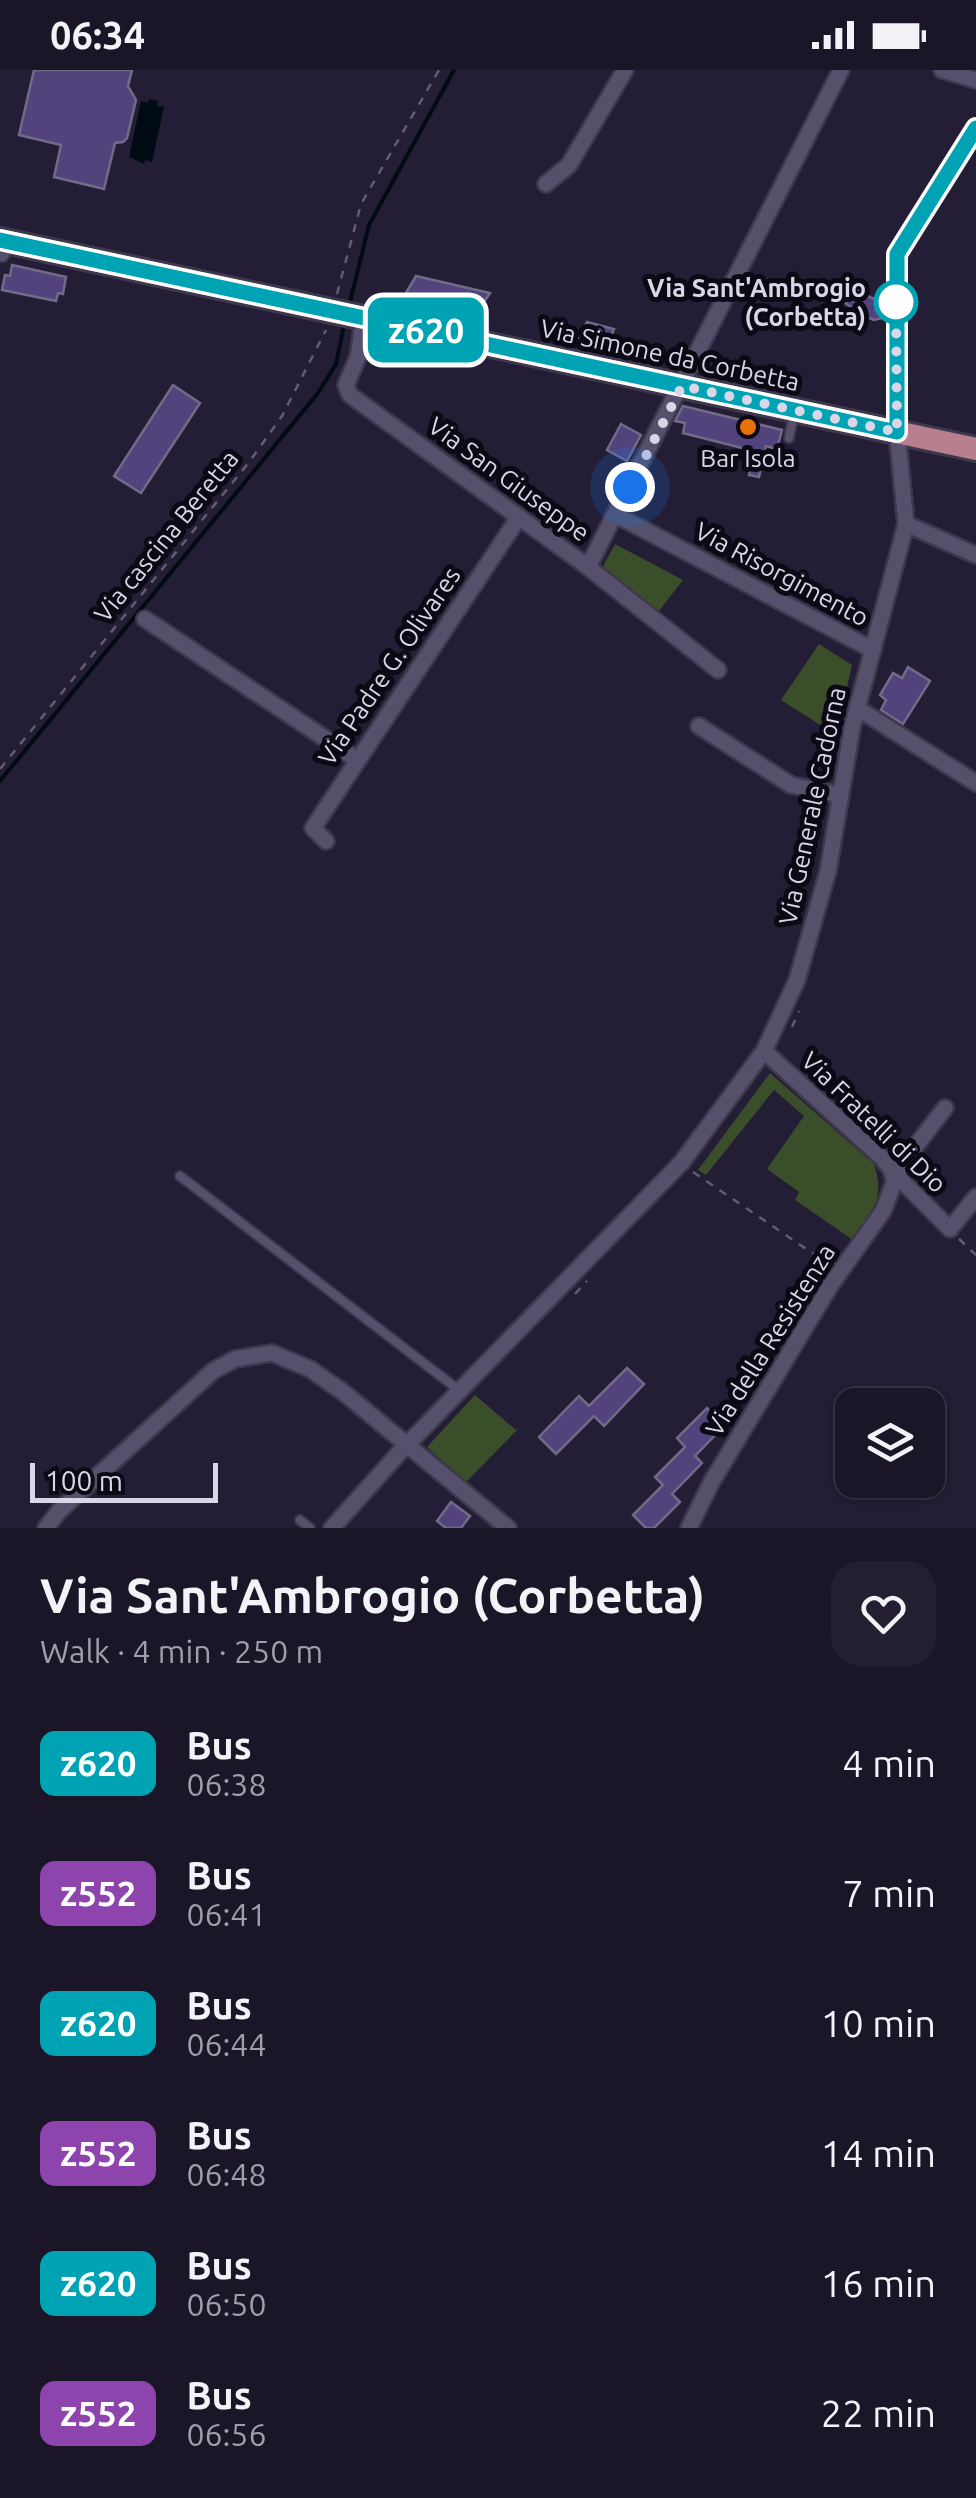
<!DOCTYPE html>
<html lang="en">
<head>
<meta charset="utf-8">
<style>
	body { margin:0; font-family:Ubuntu,sans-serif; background:#231f30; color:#f1f3f6; height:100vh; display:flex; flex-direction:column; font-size:38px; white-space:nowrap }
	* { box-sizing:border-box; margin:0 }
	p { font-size:32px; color:#9f9fa8 }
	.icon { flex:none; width:55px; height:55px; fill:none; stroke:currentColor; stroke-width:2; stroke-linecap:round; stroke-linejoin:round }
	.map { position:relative; height:1458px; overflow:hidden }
	.side { display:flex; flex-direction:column; background:#1a1628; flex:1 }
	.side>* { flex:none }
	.badge { padding:0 20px; border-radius:15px; font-size:35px; line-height:65px }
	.buttons { position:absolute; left:835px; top:1318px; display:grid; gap:20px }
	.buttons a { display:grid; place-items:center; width:110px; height:110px; border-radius:20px; background:#1a1628; box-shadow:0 2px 8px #0004,0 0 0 2px #383545; font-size:50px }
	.scale { position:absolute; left:30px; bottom:25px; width:188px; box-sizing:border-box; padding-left:10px; border:5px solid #d9d6e7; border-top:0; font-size:28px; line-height:35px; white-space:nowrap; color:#d9d6e7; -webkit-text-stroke:8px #0c0914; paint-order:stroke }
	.you { position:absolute; width:50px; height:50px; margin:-25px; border:8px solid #fff; border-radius:50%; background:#1a73e8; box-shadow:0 0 0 15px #1a73e833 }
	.map>.badge { position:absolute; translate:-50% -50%; box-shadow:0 0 0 5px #fff }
	.round { display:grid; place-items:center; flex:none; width:105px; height:105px; border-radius:30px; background:#231f30 }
	.overview { display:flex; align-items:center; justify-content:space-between; height:170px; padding:0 40px }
	h1 { font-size:48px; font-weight:700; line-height:75px }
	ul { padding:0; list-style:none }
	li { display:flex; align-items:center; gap:30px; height:130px; padding:0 40px }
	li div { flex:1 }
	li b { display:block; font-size:38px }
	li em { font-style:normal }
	li .badge { min-width:110px; font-weight:700; text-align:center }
	.status { display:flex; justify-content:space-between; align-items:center; height:70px; padding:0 50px; background:#1a1628; direction:ltr }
	.status svg { height:28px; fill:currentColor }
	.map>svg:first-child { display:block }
	.green { fill:#3a4e29 }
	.water { fill:#000b14 }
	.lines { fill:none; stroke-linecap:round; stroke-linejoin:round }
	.stream { stroke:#000b14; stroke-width:4 }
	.building { fill:#52437d; stroke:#716b88; stroke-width:2.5 }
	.service-casing { stroke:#3e384d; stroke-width:12 }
	.minor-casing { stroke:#3e384d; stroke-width:20 }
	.primary-casing { stroke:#3e384d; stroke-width:28 }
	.path { stroke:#625d73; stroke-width:2.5; stroke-dasharray:8 8; stroke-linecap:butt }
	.service { stroke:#56506c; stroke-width:8 }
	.minor { stroke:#56506c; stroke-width:15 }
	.primary { stroke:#b8808f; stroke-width:22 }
	.line-casing { stroke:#fff; stroke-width:22 }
	.line { stroke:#00a3b4; stroke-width:15 }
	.walk { stroke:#d9d6e7; stroke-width:10; stroke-dasharray:0 18 }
	.stop-dot { fill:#fff; stroke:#00a3b4; stroke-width:5 }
	.food-dot { fill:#e8710a; stroke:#0c0914; stroke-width:4 }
	.labels { text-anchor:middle; stroke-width:10; stroke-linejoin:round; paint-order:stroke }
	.stop-label { font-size:25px; font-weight:bold; fill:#d9d6e7; stroke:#0c0914; text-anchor:end }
	.street-label { font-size:25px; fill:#d9d6e7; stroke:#0c0914 }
	.poi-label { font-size:25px; fill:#d9d6e7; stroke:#0c0914 }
</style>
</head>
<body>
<div class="status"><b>06:34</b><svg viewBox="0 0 49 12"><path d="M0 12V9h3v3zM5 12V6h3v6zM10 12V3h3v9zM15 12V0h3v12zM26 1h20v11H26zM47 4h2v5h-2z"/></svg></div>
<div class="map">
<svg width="976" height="1458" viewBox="0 0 976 1458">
	<rect width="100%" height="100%" fill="#231d35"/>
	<g class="green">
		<path d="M615,474L683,510L659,541L602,498Z"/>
		<path d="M819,574L852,595L836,665L781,630Z"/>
		<path d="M770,1003L874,1094C886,1130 871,1141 853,1170L795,1130L799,1122L767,1099L804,1046L774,1020L706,1105L698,1100Z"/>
		<path d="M475,1325L516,1360L521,1356L465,1413L427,1377Z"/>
	</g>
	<path class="water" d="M149,29L158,31L157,36L164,37L152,92L145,90L144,94L129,87L141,31L148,33Z"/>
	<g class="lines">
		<g class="stream">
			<path d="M350,232L369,155L454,0"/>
			<path d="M0,711L318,323L336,294L343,260"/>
		</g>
	</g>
	<g class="building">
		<path d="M34,0H132L128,16L136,30L127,68L123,72L115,73L104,119L54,107L61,75L19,65Z"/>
		<path d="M12,195L66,207L63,224L58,223L56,231L2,220L5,205L10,206Z"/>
		<path d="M416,206L490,223L476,244L403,228Z"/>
		<path d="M857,214L868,218L865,225L879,231L885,240L882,248L874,250L864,246L845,233Z"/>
		<path d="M587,252L614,259L607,276L579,269Z"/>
		<path d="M173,315L200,333L141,423L114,406Z"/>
		<path d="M683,336L782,360L777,379L766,376L759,407L749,405L754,381L683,363L685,353L675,351Z"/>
		<path d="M621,354L641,365L627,391L607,380Z"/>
		<path d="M908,597L930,611L903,654L881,640L886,630L880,625L893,603L902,608Z"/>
		<path d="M627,1298L644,1314L604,1356L594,1346L556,1384L539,1367L579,1326L589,1336Z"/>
		<path d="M707,1338L724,1356L695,1386L702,1393L672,1424L680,1432L654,1458H646L633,1445L663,1415L655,1407L685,1377L677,1368Z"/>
		<path d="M451,1432L470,1446L461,1458H446L437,1451Z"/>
	</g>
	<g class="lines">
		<defs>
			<g id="service">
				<path d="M0,187H3L11,177"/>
				<path d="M789,368L794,343"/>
				<path d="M180,1106L460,1321"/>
				<path d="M300,1450L310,1458"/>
			</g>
			<g id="minor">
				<path d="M942,0L976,10"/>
				<path d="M546,114L569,95L625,0"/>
				<path d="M364,247L358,287L346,315L350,325L588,497L841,0"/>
				<path d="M616,445L873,580"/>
				<path d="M906,454L976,485"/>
				<path d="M588,497L718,600"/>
				<path d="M145,549L356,689"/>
				<path d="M857,638L976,713"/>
				<path d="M699,656L791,715L840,725"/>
				<path d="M326,771L313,758L519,447"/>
				<path d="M764,981L881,1087L891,1099L894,1110L902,1111L950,1159L976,1127"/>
				<path d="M46,1458L59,1441L213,1301L235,1289L272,1283L310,1299L343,1322L508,1458"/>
				<path d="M332,1458L399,1383L682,1092L764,981L797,910L828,801L852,658L906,454L897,361V184L976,58"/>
				<path d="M689,1458L711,1413L830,1216L883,1141L901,1095L945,1038"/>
			</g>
			<path id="primary" d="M0,170L976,379"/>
		</defs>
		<use href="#service" class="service-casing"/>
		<use href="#minor" class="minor-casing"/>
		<use href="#primary" class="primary-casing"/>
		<g class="path">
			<path d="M337,224L361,134L439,0"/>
			<path d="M0,699L250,391L282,346L326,260"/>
			<path d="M792,957L799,941"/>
			<path d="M693,1102L827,1193"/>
			<path d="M959,1169L976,1185"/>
			<path d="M575,1224L587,1211"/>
		</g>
		<use href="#service" class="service"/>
		<use href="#minor" class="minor"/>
		<use href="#primary" class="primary"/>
	</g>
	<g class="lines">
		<defs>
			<path id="line" d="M0,170L897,362V184L976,58"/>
		</defs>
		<use href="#line" class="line-casing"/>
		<use href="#line" class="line"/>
		<path class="walk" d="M630,417L682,316L897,362L896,232"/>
	</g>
	<circle class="stop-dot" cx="896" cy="232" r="20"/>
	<circle class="food-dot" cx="748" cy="357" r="10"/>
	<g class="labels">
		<g class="stop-label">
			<text x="866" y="227">Via Sant'Ambrogio<tspan x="866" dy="29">(Corbetta)</tspan></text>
		</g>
		<g class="street-label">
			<text transform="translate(670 285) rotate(12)" y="9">Via Simone da Corbetta</text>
			<text transform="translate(509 409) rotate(36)" y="9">Via San Giuseppe</text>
			<text transform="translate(166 466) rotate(-51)" y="9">Via cascina Beretta</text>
			<text transform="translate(782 504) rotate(28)" y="9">Via Risorgimento</text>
			<text transform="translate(389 596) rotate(-56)" y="9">Via Padre G. Olivares</text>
			<text transform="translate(812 736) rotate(-78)" y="9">Via Generale Cadorna</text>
			<text transform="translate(874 1052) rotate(44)" y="9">Via Fratelli di Dio</text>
			<text transform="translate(770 1270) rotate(-58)" y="9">Via della Resistenza</text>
		</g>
		<g class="poi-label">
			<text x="748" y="397">Bar Isola</text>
		</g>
	</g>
</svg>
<div class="buttons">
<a><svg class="icon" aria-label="layers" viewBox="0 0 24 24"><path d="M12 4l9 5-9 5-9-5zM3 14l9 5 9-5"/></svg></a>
</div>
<div class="scale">100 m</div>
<div class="you" style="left:630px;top:417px"></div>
<b class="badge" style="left:426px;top:260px;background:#00a3b4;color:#fff">z620</b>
</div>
<section class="side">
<div class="overview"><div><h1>Via Sant'Ambrogio (Corbetta)</h1><p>Walk · 4 min · 250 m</p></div><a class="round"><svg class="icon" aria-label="heart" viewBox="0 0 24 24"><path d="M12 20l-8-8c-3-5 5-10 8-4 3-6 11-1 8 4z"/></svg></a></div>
<ul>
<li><span class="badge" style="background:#00a3b4;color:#fff">z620</span><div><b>Bus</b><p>06:38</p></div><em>4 min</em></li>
<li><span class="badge" style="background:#8e44ad;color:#fff">z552</span><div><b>Bus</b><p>06:41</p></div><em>7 min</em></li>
<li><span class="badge" style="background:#00a3b4;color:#fff">z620</span><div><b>Bus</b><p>06:44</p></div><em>10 min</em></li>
<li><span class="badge" style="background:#8e44ad;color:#fff">z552</span><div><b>Bus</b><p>06:48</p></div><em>14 min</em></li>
<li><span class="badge" style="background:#00a3b4;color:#fff">z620</span><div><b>Bus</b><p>06:50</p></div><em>16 min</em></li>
<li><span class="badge" style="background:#8e44ad;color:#fff">z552</span><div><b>Bus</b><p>06:56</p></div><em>22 min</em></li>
</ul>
</section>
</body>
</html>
